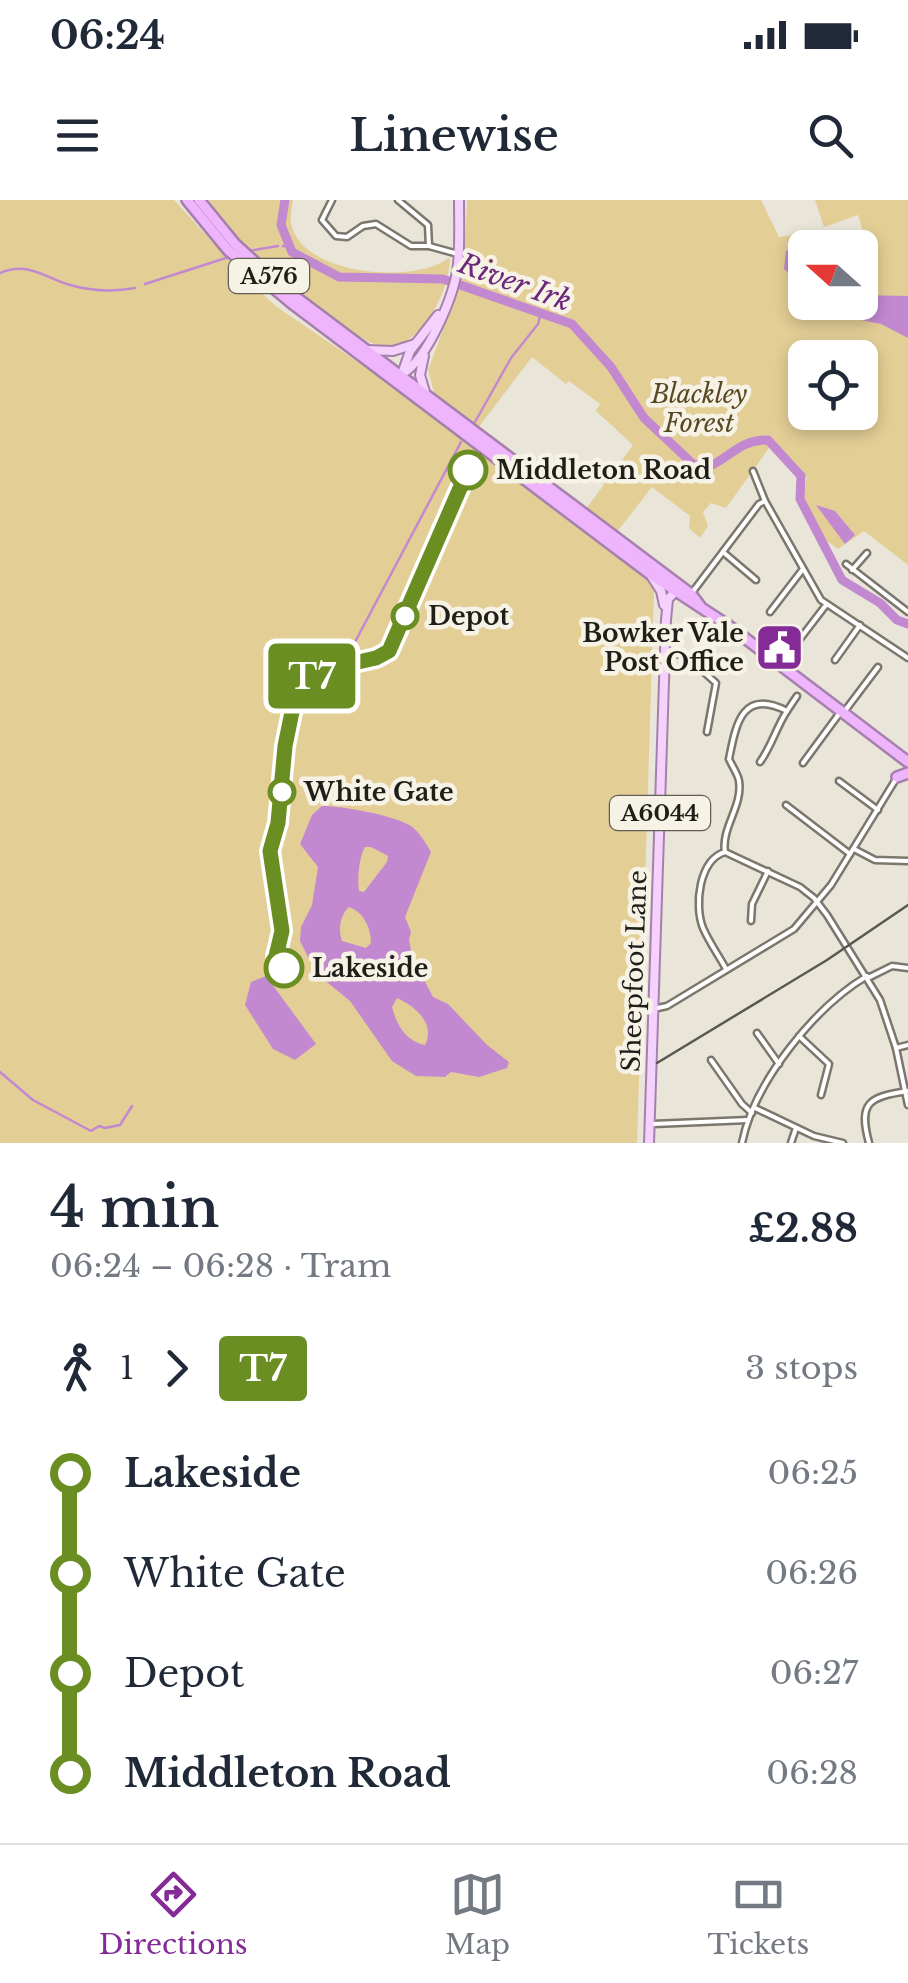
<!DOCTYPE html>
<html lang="en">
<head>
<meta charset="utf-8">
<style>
	body { margin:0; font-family:"Libre Baskerville",serif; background:#f6f6f7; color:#1f2937; height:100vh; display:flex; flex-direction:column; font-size:38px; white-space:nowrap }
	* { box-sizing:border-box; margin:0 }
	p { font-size:32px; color:#747a83 }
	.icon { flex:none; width:55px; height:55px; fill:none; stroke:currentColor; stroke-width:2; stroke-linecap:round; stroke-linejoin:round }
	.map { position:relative; height:943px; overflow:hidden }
	.details { display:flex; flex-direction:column; background:#fff; flex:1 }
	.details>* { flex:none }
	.badge { padding:0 20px; border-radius:8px; font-size:35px; line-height:65px }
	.needle { width:65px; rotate:291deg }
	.buttons { position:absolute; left:788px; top:30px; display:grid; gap:20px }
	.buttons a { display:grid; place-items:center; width:90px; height:90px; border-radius:15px; background:#fff; box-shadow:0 5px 15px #0003; font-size:50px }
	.map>.badge { position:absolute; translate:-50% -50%; box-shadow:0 0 0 5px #fff }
	.legs { display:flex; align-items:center; gap:15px; height:110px; padding:0 50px; font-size:32px }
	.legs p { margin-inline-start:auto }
	.summary { display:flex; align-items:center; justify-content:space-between; height:170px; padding:0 50px }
	h1 { font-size:55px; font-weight:600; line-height:75px }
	ul { padding:0 50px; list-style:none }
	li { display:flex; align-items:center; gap:35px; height:100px; font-size:38px }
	li i { display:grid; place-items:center; width:15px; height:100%; margin:0 12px; background:currentColor }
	li i::after { content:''; width:25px; height:25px; margin:-12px; border:8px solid; border-radius:50%; background:#fff }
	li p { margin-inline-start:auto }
	li:first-child i { background:linear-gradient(#0000 50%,currentColor 0) }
	li:last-child i { background:linear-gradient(currentColor 50%,#0000 0) }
	.status { display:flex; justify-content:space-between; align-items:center; height:70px; padding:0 50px; background:#fff; direction:ltr }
	.status svg { height:28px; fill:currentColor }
	header { display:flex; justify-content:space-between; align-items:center; height:130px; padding:0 50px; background:#fff; font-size:45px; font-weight:600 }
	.menu { display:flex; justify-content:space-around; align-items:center; height:140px; border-top:2px solid #e0e1e3; background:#fff; font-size:28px; color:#747a83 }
	.menu a { display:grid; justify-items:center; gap:5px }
	.menu .on { color:#842b98 }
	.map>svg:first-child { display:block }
	.green { fill:#e3ce96; fill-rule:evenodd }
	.water { fill:#c289d0; fill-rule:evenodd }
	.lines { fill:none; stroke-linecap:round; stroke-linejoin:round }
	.stream { stroke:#c289d0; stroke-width:2.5 }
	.river { stroke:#c289d0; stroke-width:9 }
	.street-casing { stroke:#7b776c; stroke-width:9 }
	.primary-casing { stroke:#a680ad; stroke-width:12 }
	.highway-casing { stroke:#a680ad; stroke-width:14 }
	.street { stroke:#fff; stroke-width:4 }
	.primary { stroke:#f5d2fd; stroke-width:8 }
	.highway { stroke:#eeb4fc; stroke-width:9 }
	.tram { stroke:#5a5851; stroke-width:2.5 }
	.line-1-casing { stroke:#fff; stroke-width:22 }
	.line-1 { stroke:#6b8e23; stroke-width:15 }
	.stop-1-dot { fill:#fff; stroke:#6b8e23; stroke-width:5 }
	.labels { text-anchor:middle; stroke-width:9; stroke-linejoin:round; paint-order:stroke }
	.shield { fill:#f7f2e6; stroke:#605e56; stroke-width:2.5 }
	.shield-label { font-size:22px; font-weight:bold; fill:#1f1e19 }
	.park-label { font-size:25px; font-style:italic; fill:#584922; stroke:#f7f2e6 }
	.stop-label { font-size:25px; font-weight:bold; fill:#1f1e19; stroke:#f7f2e6; text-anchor:start }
	.poi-label { font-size:25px; font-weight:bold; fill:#1f1e19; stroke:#f7f2e6; text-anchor:end }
	.street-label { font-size:25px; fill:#1f1e19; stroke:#f7f2e6 }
	.water-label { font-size:28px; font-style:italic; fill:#6d287d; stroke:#f7f2e6 }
</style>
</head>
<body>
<div class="status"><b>06:24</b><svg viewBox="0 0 49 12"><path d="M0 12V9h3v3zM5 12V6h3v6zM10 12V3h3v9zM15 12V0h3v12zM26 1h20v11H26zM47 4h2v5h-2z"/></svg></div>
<header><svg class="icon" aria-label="menu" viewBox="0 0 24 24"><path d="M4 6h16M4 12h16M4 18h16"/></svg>Linewise<svg class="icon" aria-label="search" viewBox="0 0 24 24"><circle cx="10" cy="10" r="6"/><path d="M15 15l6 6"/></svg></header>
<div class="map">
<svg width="908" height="943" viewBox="0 0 908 943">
	<rect width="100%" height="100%" fill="#e9e5d9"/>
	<g class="green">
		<path d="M0,0H174L248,81L277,107L371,171L652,383L654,391L637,943H0Z"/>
		<path d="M208,0H293C292,7 290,16 291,23C300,76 417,85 450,57C449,82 441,100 427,121C417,135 401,148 383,146C355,145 252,54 231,31C223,21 216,10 208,0Z"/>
		<path d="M467,0H761L779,37L799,34L810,47L805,48V102H860V77L868,76L874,67L858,15L824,27L815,0H908V365L864,331L838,349L824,339L802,296L807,278L774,241L726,308L711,303L703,312L708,326L700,338L689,328L690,316L652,287L617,332L586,309L633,245L596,211L600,204L569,181L566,184L532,157L478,228L434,192L428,170L464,74ZM805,158H860V212H805Z"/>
	</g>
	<g class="water">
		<path d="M804,46L805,49V86L784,69L786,51Z"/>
		<path d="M860,95L908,96V138L881,124L837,115L822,103L860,102Z"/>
		<path d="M816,305L835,311L855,335L845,344Z"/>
		<path d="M322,606C342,606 393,615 411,626C419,632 426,643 431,652L405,717L411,732L409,740L413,759L433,797L448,804L487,845L509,862L507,868L479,877L451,872L445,877L416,876L392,861L350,801L322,778L308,757L300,741L301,727L312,705L318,667L300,644L312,615ZM365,647H371L388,656L387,662L364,692L359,691C357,679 359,657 365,647ZM349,707C363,712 371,727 371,743L366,748L342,741C338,730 340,715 349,707ZM397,798C415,806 436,824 425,845C405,841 397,825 392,807Z"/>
		<path d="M266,776L316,844L295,860L273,849L245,805L251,782Z"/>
	</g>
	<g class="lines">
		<g class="stream">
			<path d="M283,46L290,47"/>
			<path d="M248,51L278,46"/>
			<path d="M0,73C28,61 43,77 70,85C91,91 113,92 135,88"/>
			<path d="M145,84L229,57"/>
			<path d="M475,222L511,158L538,124L541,113"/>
			<path d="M344,454L355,442L461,242"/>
			<path d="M0,872L33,900L91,931L99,926L105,928L120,925L132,906"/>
		</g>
		<path class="river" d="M285,0L281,25L292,52L339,77L443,79L572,124L611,167L644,218L693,264L706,268C732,257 738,240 768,240L801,276L800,299L842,380L880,403L897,420L908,424"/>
		<defs>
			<g id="street">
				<path d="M332,0L322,20L336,36L347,37L363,26L376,24L411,46H429L458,54"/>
				<path d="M398,0L428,25L429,46"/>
				<path d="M753,271L765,301L821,400L908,458"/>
				<path d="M723,352L756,380"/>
				<path d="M846,364L908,412"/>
				<path d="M852,370L867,353"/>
				<path d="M691,394L759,304L765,301"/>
				<path d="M770,412L803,369"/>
				<path d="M665,453L685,455L716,483L707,532"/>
				<path d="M835,460L860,425"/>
				<path d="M780,465L826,405"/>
				<path d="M787,511L797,496"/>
				<path d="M844,512L878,467"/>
				<path d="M803,563L839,514"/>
				<path d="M839,581L878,610"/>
				<path d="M786,605L850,654"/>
				<path d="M854,649L875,660L908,661"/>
				<path d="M725,652L800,687L814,698L827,715L880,800L896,848L908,905"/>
				<path d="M725,652C721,628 743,606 739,581C738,574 732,566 729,559C736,524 742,488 787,511C776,528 772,545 760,562"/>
				<path d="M725,652C699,660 694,705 703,728C709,742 719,756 726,769"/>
				<path d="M751,721L752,704L768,671"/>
				<path d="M868,778L892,766L908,768"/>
				<path d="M653,809L667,806L794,729L831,685L896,579"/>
				<path d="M757,833L779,864"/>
				<path d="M799,836L829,864L821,895"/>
				<path d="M896,848L908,845"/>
				<path d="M711,860L742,904L752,913"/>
				<path d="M755,908L814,936L843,943"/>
				<path d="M653,924L748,920"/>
				<path d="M742,943C754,882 815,807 867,776"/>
				<path d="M791,943L796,928"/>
				<path d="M869,943C858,902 869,897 908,891"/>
			</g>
			<g id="primary">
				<path d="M366,150L393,151L415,144"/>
				<path d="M424,156L420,175L425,192"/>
				<path d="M402,174C428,159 455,94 458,64C460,43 459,21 459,0"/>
				<path d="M402,174L410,151L438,115"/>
				<path d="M652,377L661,391L664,405"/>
				<path d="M649,943L666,420L668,399L675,392"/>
			</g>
			<g id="highway">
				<path d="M187,0L228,50L294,105L650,374L729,426L908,562"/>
				<path d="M199,0L235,44L281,86L691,394L700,406"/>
				<path d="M897,577L908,573"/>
			</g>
		</defs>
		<use href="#street" class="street-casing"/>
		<use href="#primary" class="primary-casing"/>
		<use href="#highway" class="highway-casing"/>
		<use href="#street" class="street"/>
		<use href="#primary" class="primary"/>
		<use href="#highway" class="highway"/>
		<g class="tram">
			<path d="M295,779L276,756L282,731L271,651L278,623L285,546L292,512L306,483L318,471L376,458L389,451L480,254"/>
			<path d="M657,863L827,760L908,705"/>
		</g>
	</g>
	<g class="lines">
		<defs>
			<path id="line-1" d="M284,768L276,756L282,731L270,651L278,623L285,546L292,512L306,482L318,471L376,458L389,451L468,270"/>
		</defs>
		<use href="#line-1" class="line-1-casing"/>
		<use href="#line-1" class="line-1"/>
	</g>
	<defs>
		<symbol id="civic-square" viewBox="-11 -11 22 22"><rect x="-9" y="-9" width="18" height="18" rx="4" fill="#842b98" stroke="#f7f2e6"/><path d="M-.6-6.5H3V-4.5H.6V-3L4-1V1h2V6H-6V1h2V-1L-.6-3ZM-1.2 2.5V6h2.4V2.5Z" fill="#fff"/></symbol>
	</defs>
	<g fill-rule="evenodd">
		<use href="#civic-square" x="752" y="420" width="55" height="55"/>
	</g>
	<g class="stop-1-dot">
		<circle cx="468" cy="270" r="18"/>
		<circle cx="405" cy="416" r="12"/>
		<circle cx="282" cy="592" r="12"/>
		<circle cx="284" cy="768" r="18"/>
	</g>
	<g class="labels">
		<g class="shield">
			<rect x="229" y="59" width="80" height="34" rx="8"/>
			<rect x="610" y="596" width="100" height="34" rx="8"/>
		</g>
		<g class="shield-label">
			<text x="269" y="84">A576</text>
			<text x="660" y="621">A6044</text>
		</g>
		<g class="park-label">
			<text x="699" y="203">Blackley<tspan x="699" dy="29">Forest</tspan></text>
		</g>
		<g class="stop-label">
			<text x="496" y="279">Middleton Road</text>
			<text x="428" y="425">Depot</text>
			<text x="304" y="601">White Gate</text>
			<text x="312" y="777">Lakeside</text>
		</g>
		<g class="poi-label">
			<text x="744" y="442">Bowker Vale<tspan x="744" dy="29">Post Office</tspan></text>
		</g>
		<g class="street-label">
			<text transform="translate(634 771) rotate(-88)" y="9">Sheepfoot Lane</text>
		</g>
		<g class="water-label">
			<text transform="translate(515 82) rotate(20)" y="10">River Irk</text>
		</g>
	</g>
</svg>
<div class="buttons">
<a><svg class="needle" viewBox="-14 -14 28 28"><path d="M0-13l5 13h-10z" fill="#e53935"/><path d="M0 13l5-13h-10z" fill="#747a83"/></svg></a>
<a><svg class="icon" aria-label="locate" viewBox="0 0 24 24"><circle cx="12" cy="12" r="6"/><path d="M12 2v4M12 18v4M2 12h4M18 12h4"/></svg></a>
</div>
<b class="badge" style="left:312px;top:476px;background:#6b8e23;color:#fff">T7</b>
</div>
<section class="details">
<div class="summary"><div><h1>4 min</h1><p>06:24 – 06:28 · Tram</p></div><b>£2.88</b></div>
<div class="legs"><svg class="icon" aria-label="walk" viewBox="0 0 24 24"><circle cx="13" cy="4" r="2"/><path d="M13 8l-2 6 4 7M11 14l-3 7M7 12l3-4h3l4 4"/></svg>1<svg class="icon" aria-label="forward" viewBox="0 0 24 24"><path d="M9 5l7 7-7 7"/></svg><b class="badge" style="background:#6b8e23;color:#fff">T7</b><p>3 stops</p></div>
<ul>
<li><i style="color:#6b8e23"></i><b>Lakeside</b><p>06:25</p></li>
<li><i style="color:#6b8e23"></i><span>White Gate</span><p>06:26</p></li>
<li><i style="color:#6b8e23"></i><span>Depot</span><p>06:27</p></li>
<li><i style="color:#6b8e23"></i><b>Middleton Road</b><p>06:28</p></li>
</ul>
</section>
<nav class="menu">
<a class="on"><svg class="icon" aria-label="directions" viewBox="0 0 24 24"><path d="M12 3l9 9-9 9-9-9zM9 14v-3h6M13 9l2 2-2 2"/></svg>Directions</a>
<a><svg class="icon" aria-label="map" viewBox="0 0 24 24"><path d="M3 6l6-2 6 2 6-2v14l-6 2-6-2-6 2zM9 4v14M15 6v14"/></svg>Map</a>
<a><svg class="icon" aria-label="tickets" viewBox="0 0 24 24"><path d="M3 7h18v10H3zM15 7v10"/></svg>Tickets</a>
</nav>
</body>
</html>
